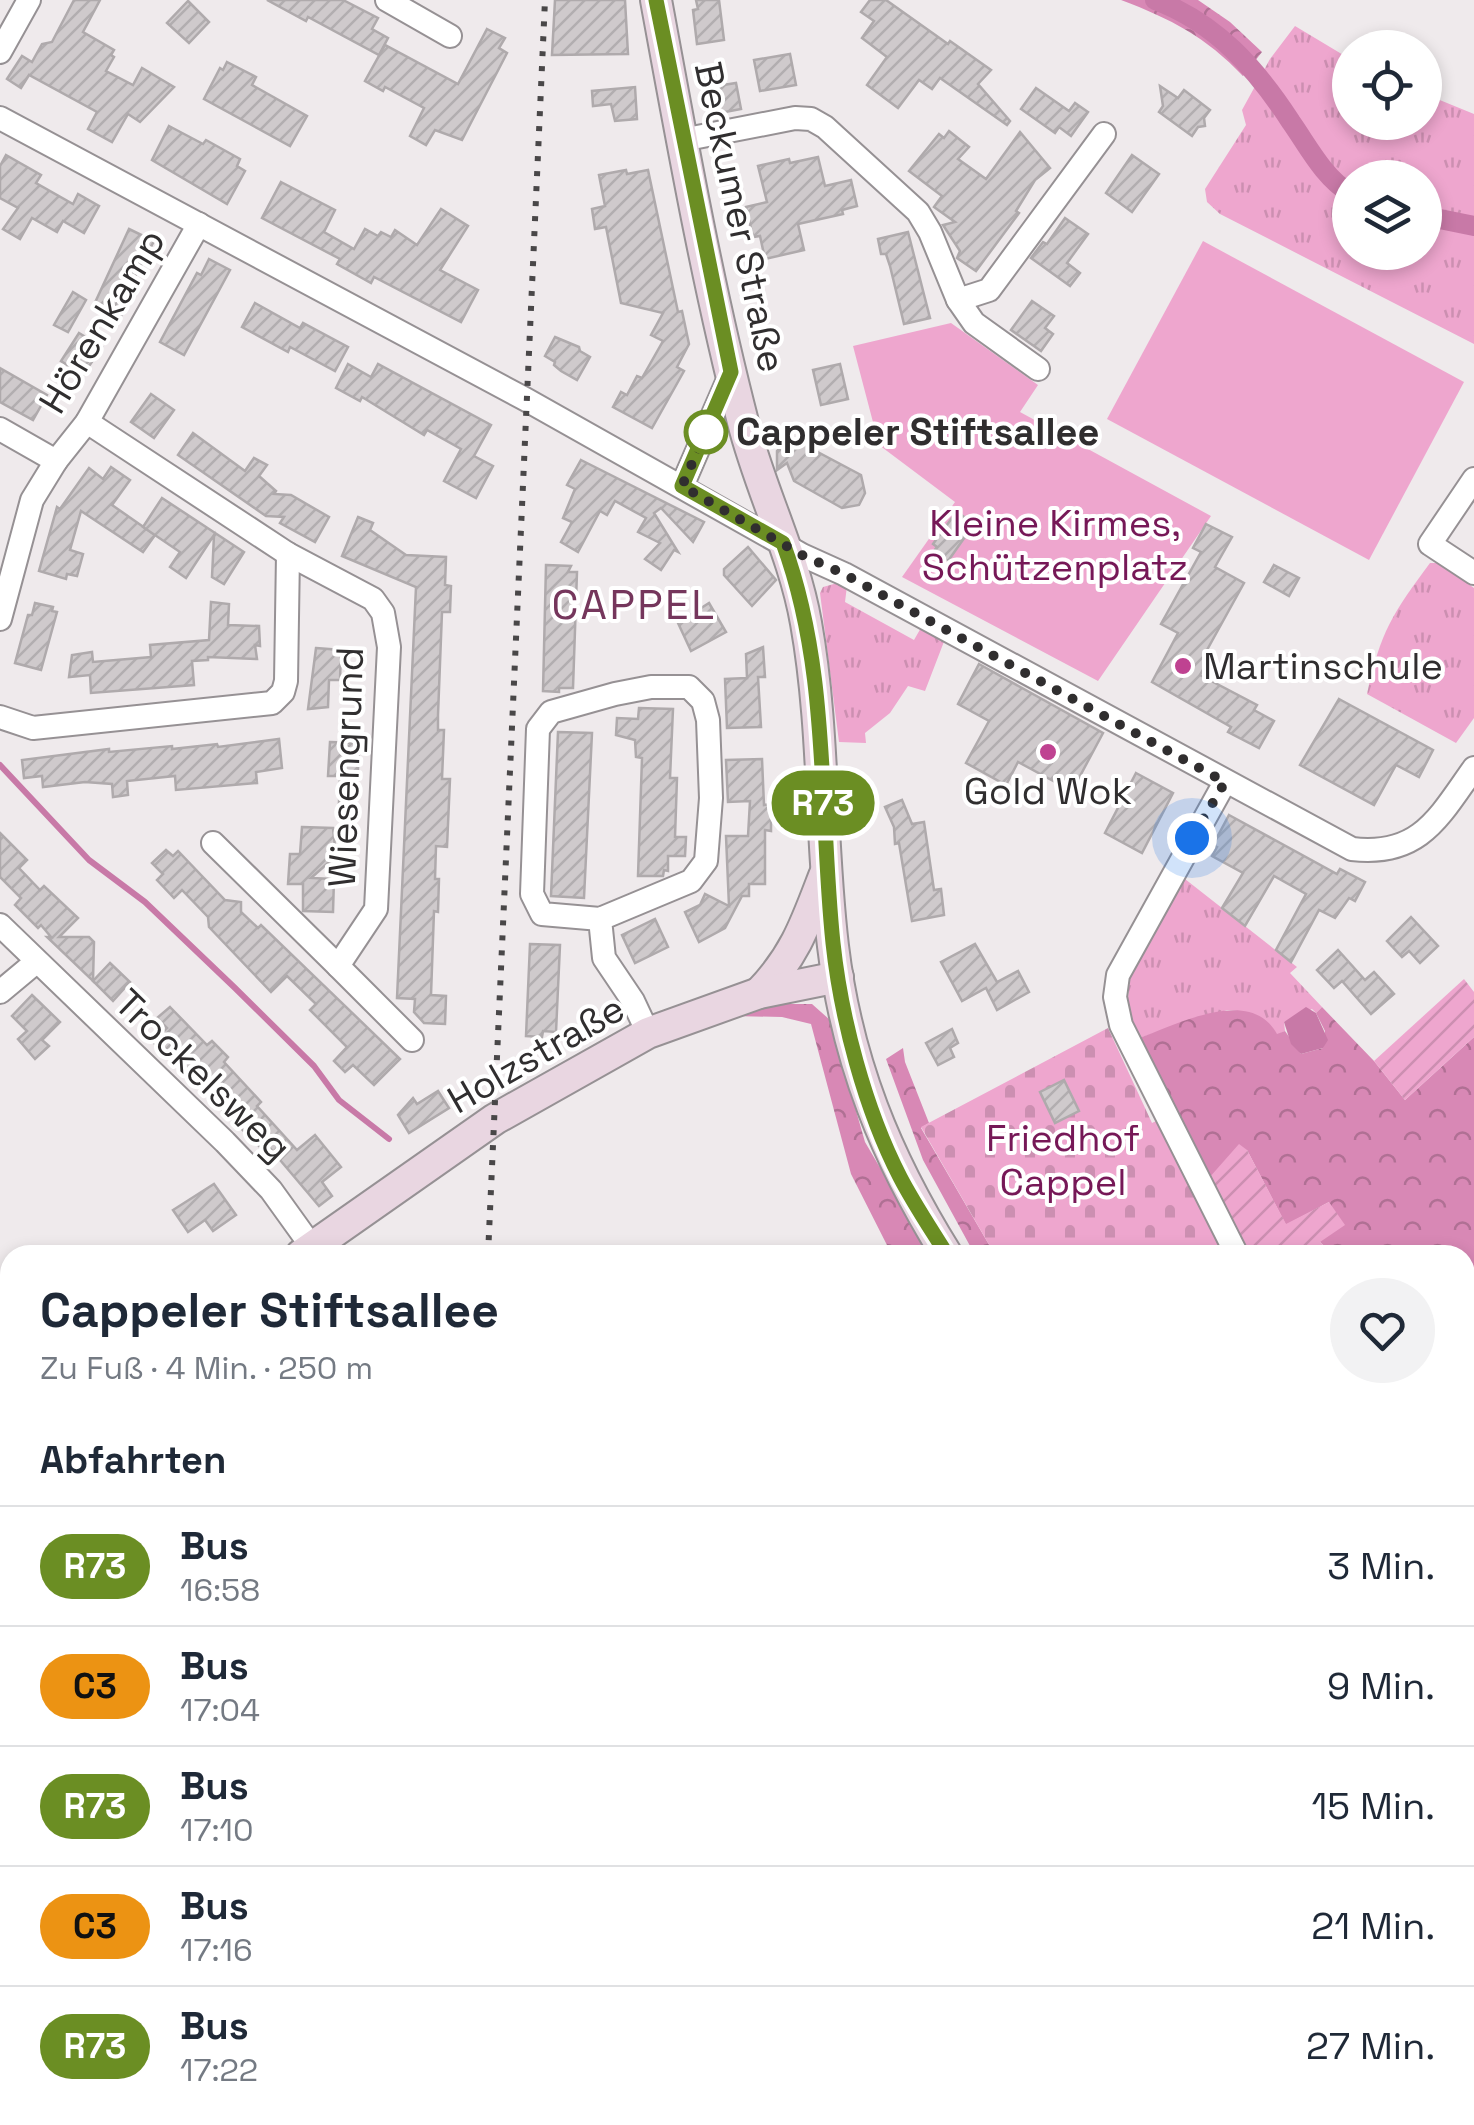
<!DOCTYPE html>
<html lang="de">
<head>
<meta charset="utf-8">
<style>
	body { margin:0; font-family:"Space Grotesk",sans-serif; background:#f2f2f3; color:#1f2937; height:100vh; display:flex; flex-direction:column; font-size:38px; white-space:nowrap }
	* { box-sizing:border-box; margin:0 }
	p { font-size:32px; color:#747a83 }
	.icon { flex:none; width:55px; height:55px; fill:none; stroke:currentColor; stroke-width:2; stroke-linecap:round; stroke-linejoin:round }
	.map { position:relative; flex:1; overflow:hidden }
	.panel { position:absolute; left:0px; top:1245px; width:1475px; height:880px; display:flex; flex-direction:column; background:#fff; border-radius:30px 30px 0 0; box-shadow:0 5px 15px #0003 }
	.panel>* { flex:none }
	.badge { padding:0 20px; border-radius:32px; font-size:35px; line-height:65px }
	.buttons { position:absolute; left:1332px; top:30px; display:grid; gap:20px }
	.buttons a { display:grid; place-items:center; width:110px; height:110px; border-radius:50%; background:#fff; box-shadow:0 5px 15px #0003; font-size:50px }
	.you { position:absolute; width:50px; height:50px; margin:-25px; border:8px solid #fff; border-radius:50%; background:#1a73e8; box-shadow:0 0 0 15px #1a73e833 }
	.map>.badge { position:absolute; translate:-50% -50%; box-shadow:0 0 0 5px #fff }
	h2 { padding:0 40px; font-size:38px; line-height:90px }
	.round { display:grid; place-items:center; flex:none; width:105px; height:105px; border-radius:52px; background:#f2f2f3 }
	.headline { display:flex; align-items:center; justify-content:space-between; height:170px; padding:0 40px }
	h1 { font-size:48px; font-weight:600; line-height:75px }
	ul { padding:0; list-style:none }
	li { display:flex; align-items:center; gap:30px; height:120px; padding:0 40px; border-top:2px solid #e0e1e3 }
	li div { flex:1 }
	li b { display:block; font-size:38px }
	li em { font-style:normal }
	li .badge { min-width:110px; font-weight:700; text-align:center }
	.map>svg:first-child { display:block }
	.grass { fill:url(#grass-tufts); fill-rule:evenodd }
	.forest { fill:url(#forest-crowns) }
	.cemetery { fill:url(#cemetery-stones) }
	.park { fill:#eea6ce }
	.garden { fill:url(#garden-furrows) }
	.water { fill:#c879a7 }
	.lines { fill:none; stroke-linecap:round; stroke-linejoin:round }
	.stream { stroke:#c879a7; stroke-width:6 }
	.canal { stroke:#c879a7; stroke-width:20 }
	.river { stroke:#c879a7; stroke-width:35 }
	.building { fill:url(#building-hatch); stroke:#afaaac; stroke-width:2.5 }
	.minor-casing { stroke:#969194; stroke-width:26 }
	.secondary-casing { stroke:#969194; stroke-width:34 }
	.minor { stroke:#fff; stroke-width:22 }
	.secondary { stroke:#e9d6e1; stroke-width:30 }
	.rail { stroke:#494748; stroke-width:6; stroke-dasharray:5 10; stroke-linecap:butt }
	.line-casing { stroke:#fff; stroke-width:22 }
	.line { stroke:#6b8e23; stroke-width:15 }
	.walk { stroke:#302e2f; stroke-width:10; stroke-dasharray:0 18 }
	.stop-dot { fill:#fff; stroke:#6b8e23; stroke-width:5 }
	.poi-dot { fill:#bf4291; stroke:#fff; stroke-width:4 }
	.labels { text-anchor:middle; stroke-width:8; stroke-linejoin:round; paint-order:stroke }
	.street-label { font-size:38px; fill:#302e2f; stroke:#fff }
	.stop-label { font-size:38px; font-weight:bold; fill:#302e2f; stroke:#fff; text-anchor:start }
	.park-label { font-size:38px; fill:#761857; stroke:#fff }
	.poi-label { font-size:38px; fill:#302e2f; stroke:#fff; text-anchor:start }
	.quarter-label { font-size:42px; letter-spacing:2.5px; fill:#75365c; stroke:#fff }
</style>
</head>
<body>
<div class="map">
<svg width="1474" height="2125" viewBox="0 0 1474 2125">
	<defs>
		<pattern id="grass-tufts" width="24" height="20" patternUnits="userSpaceOnUse" patternTransform="scale(2.5)"><rect width="24" height="20" fill="#eea6ce"/><path d="M3 7l-1-3M5 7V3M7 7l1-3M15 17l-1-3M17 17v-4M19 17l1-3" fill="none" stroke="#cc8fb1"/></pattern>
		<pattern id="forest-crowns" width="20" height="18" patternUnits="userSpaceOnUse" patternTransform="scale(2.5)"><rect width="20" height="18" fill="#d888b5"/><path d="M2 6a3 3 0 1 1 6 0M12 15a3 3 0 1 1 6 0" fill="none" stroke="#b07094"/></pattern>
		<pattern id="cemetery-stones" width="16" height="16" patternUnits="userSpaceOnUse" patternTransform="scale(2.5)"><rect width="16" height="16" fill="#eea6ce"/><path d="M2 7V4a2 2 0 0 1 4 0v3zM10 15v-3a2 2 0 0 1 4 0v3z" fill="#cc8fb1"/></pattern>
		<pattern id="garden-furrows" width="10" height="10" patternUnits="userSpaceOnUse" patternTransform="scale(2.5)"><rect width="10" height="10" fill="#eea6ce"/><path d="M-1 1l2-2M0 10L10 0M9 11l2-2" fill="none" stroke="#cc8fb1"/></pattern>
		<pattern id="building-hatch" width="6" height="6" patternUnits="userSpaceOnUse" patternTransform="scale(2.5)"><rect width="6" height="6" fill="#cfcacc"/><path d="M-1 1l2-2M0 6l6-6M5 7l2-2" fill="none" stroke="#b2aeb0"/></pattern>
	</defs>
	<rect width="100%" height="100%" fill="#efeaec"/>
	<g class="grass">
		<path d="M1295,26L1350,59V122H1425V94L1474,114V344L1220,214L1207,202L1205,189L1246,125L1242,110L1270,59ZM1350,178H1425V252H1350Z"/>
		<path d="M1430,563H1439L1474,588V718L1456,743L1367,694C1380,632 1393,613 1430,563Z"/>
		<path d="M841,582L847,586L845,602L914,640L922,626L945,639L925,691L908,686L890,713L865,733L866,743L839,742L820,593L823,587Z"/>
		<path d="M1185,879L1297,967L1290,973L1322,1007L1316,1013L1312,1009L1284,1022L1285,1031L1277,1035C1268,1019 1244,1010 1227,1010L1139,1038L1127,1007L1130,978Z"/>
		<path d="M10,1461V1710L0,1680V1467Z"/>
		<path d="M1474,1593V1874L1465,1879V1594Z"/>
		<path d="M10,2059V2115H84L59,2125H0V2063Z"/>
		<path d="M210,2115H382L350,2125H181Z"/>
	</g>
	<g class="forest">
		<path d="M1121,0H1198L1230,22L1262,52L1243,76C1206,37 1171,19 1121,0Z"/>
		<path d="M781,1004H812L830,1020L865,1142L931,1255H892L851,1174L811,1024L782,1017L733,1016Z"/>
		<path d="M1322,1007L1374,1061L1405,1100L1474,1037V1370L1465,1366V1255H1334L1320,1242L1329,1202L1286,1225L1247,1150L1209,1178L1139,1038C1177,1025 1250,985 1277,1034L1285,1031L1301,1054L1323,1048L1325,1031L1316,1013Z"/>
		<path d="M903,1048L905,1062L929,1123L921,1128L995,1255H975L923,1160L886,1059Z"/>
		<path d="M456,2115H872L883,2125H456Z"/>
	</g>
	<path class="cemetery" d="M1108,1028L1152,1123L1158,1120L1227,1255H995L921,1127Z"/>
	<g class="park">
		<path d="M1203,241L1464,382L1369,560L1107,419Z"/>
		<path d="M951,323L1038,385L1020,412L1211,516L1098,681L902,577L955,502L879,445L853,346Z"/>
	</g>
	<g class="garden">
		<path d="M1464,979L1474,992V1037L1405,1100L1374,1061Z"/>
		<path d="M1239,1144L1247,1150L1286,1224L1329,1202L1345,1225L1320,1242L1334,1255H1248L1209,1178Z"/>
	</g>
	<path class="water" d="M1306,1007L1316,1013L1328,1040L1323,1048L1301,1054L1291,1044L1284,1022Z"/>
	<g class="lines">
		<g class="stream">
			<path d="M0,765L89,860L145,902L235,988L314,1066L339,1100L389,1139"/>
			<path d="M0,2072L10,2068"/>
		</g>
		<g class="canal">
			<path d="M1155,0C1216,23 1256,68 1291,122C1308,146 1324,178 1350,193"/>
			<path d="M1425,216L1474,226"/>
		</g>
		<path class="river" d="M131,2125L156,2115"/>
	</g>
	<g class="building">
		<path d="M74,0H100L83,32L114,50L111,55L114,57L106,71L133,85L142,68L174,87L140,122L128,114L112,142L88,129L97,112L29,75L21,88L7,79L22,56L32,62L42,44L52,42Z"/>
		<path d="M267,0H343L378,18L372,29L388,38L379,55L308,17L306,21Z"/>
		<path d="M555,0H625L628,54L552,55Z"/>
		<path d="M696,0H719L724,40L697,44L693,10L698,9Z"/>
		<path d="M870,0H886L948,44L950,41L991,70L978,84L1010,121L1007,125L940,78L932,89L919,80L898,108L867,85L887,57L862,38L874,21L861,12Z"/>
		<path d="M188,1L209,22L189,43L167,23Z"/>
		<path d="M487,29L505,38L499,48L507,53L462,140L435,130L426,145L410,136L424,108L385,87L383,91L365,81L385,45L458,84Z"/>
		<path d="M790,54L796,85L760,91L754,60Z"/>
		<path d="M227,62L256,77L252,85L307,116L290,146L204,99L220,68L223,70Z"/>
		<path d="M736,83L741,109L709,115L704,88Z"/>
		<path d="M1160,86L1178,98L1184,90L1210,110L1204,118L1205,126L1198,127L1192,136L1159,112L1163,106Z"/>
		<path d="M635,87L637,119L615,121L611,104L593,106L592,91Z"/>
		<path d="M1036,88L1069,111L1075,103L1088,112L1071,136L1059,127L1055,133L1021,109Z"/>
		<path d="M169,126L203,144L206,140L240,159L237,166L245,171L227,204L152,160Z"/>
		<path d="M949,131L969,147L958,159L986,179L1020,132L1050,168L1035,180L1016,211L1019,213L976,271L957,258L960,251L943,225L955,222L934,207L942,196L909,171L939,134L944,138Z"/>
		<path d="M6,155L41,175L36,183L73,204L78,194L99,206L84,233L63,221L57,232L32,218L20,239L3,229L18,208L0,198V166Z"/>
		<path d="M1132,155L1159,174L1132,212L1106,193Z"/>
		<path d="M818,157L825,186L851,180L857,206L842,210L843,214L798,224L804,250L765,259L760,236L753,237L746,207L767,202L758,166L789,159L790,163Z"/>
		<path d="M626,170L627,174L648,170L678,312L682,311L689,344L677,367L684,371L652,428L613,407L621,392L627,395L637,376L642,378L663,341L651,335L663,313L621,303L606,227L595,229L592,209L605,206L599,175Z"/>
		<path d="M281,182L335,210L324,232L354,249L365,229L378,236L381,232L391,237L395,230L417,245L441,209L468,226L440,270L478,290L461,322L374,277L371,283L337,264L340,259L262,218Z"/>
		<path d="M1065,218L1088,234L1067,263L1080,273L1070,286L1031,258L1043,242L1047,244Z"/>
		<path d="M129,229L154,241L129,288L134,290L119,320L93,307Z"/>
		<path d="M908,232L930,318L904,324L890,266L886,254H881L878,239Z"/>
		<path d="M209,259L230,270L184,355L160,342L197,273L201,275Z"/>
		<path d="M73,292L86,300L68,332L54,325Z"/>
		<path d="M1032,301L1054,316L1045,328L1053,334L1041,351L1011,330Z"/>
		<path d="M255,303L300,328L303,323L348,347L335,371L290,347L288,352L242,327Z"/>
		<path d="M79,333L102,347L83,375L61,361Z"/>
		<path d="M555,337L579,347L580,351L590,357L577,380L561,371L554,365L555,362L545,356Z"/>
		<path d="M348,364L371,377L378,364L491,425L474,456L493,466L476,498L444,481L461,449L427,430L424,435L362,397L360,401L336,388Z"/>
		<path d="M840,364L848,399L821,405L813,370Z"/>
		<path d="M0,368L47,395L33,420L0,402Z"/>
		<path d="M151,394L174,410L154,438L131,422Z"/>
		<path d="M193,433L245,471L254,458L267,465L259,476L276,491L274,494L291,495L329,517L315,542L280,523L284,517L266,516L178,455Z"/>
		<path d="M785,443L818,444L814,450L861,475L865,493L859,505L842,508L794,481L787,463L777,470V451Z"/>
		<path d="M581,460L704,522L693,542L661,508L654,513L678,552L674,550L661,570L645,559L660,543L638,532L646,518L615,501L607,515L600,511L578,552L561,542L572,522L563,518L575,489L567,485Z"/>
		<path d="M111,467L130,480L112,505L155,535L143,552L81,511L70,550L83,554L77,576L67,574L66,579L39,571L57,507L60,509L89,468L103,479Z"/>
		<path d="M162,498L244,552L224,584L212,577L214,535L186,578L170,567L180,552L143,527Z"/>
		<path d="M960,514L974,524L948,561L934,551L937,547L933,544L952,518L956,521Z"/>
		<path d="M358,517L373,523L370,530L406,555L446,557L445,585L451,586L450,612H442L438,715V730H444L442,779H450L447,847L436,846L435,879H439L438,912L434,911L431,995L446,996L445,1024L424,1023L414,1012L415,999L397,998L416,587L342,556Z"/>
		<path d="M1206,524L1232,537L1215,567L1244,583L1207,650L1212,653L1200,675L1257,705L1254,710L1274,721L1259,748L1228,732L1231,727L1152,682L1178,633L1161,624L1201,552L1193,548Z"/>
		<path d="M748,547L776,580L752,606L724,575V569Z"/>
		<path d="M546,565L571,566L568,572H577L573,688H559V692L543,691Z"/>
		<path d="M1274,565L1299,578L1289,596L1264,582Z"/>
		<path d="M211,602L229,604L228,625L259,626L260,646L255,645L257,659L208,657V660L192,661L194,685L91,693L90,675L69,677L72,655L92,652L93,662L151,657L150,645L209,640Z"/>
		<path d="M35,603L53,607L52,611L57,612L41,670L15,663L28,615H32Z"/>
		<path d="M709,603L726,632L691,651L678,623Z"/>
		<path d="M763,647L765,677H758L761,727L727,728L725,679L747,678L746,654Z"/>
		<path d="M316,648L341,650L340,680H329L328,707L308,709Z"/>
		<path d="M979,664L1103,733L1072,791L1018,762L1006,785L966,763L989,721L958,704Z"/>
		<path d="M1339,699L1433,750L1419,777L1396,765L1374,805L1300,765Z"/>
		<path d="M639,708L673,709L670,778H677L675,837H686L685,856H668V871L664,870L663,876H638L642,758L636,757L635,740L616,735L617,718L638,719Z"/>
		<path d="M558,732L592,733L584,898L551,896Z"/>
		<path d="M279,739L282,768L256,772L257,783L176,790L175,776L127,781L128,795L113,797L112,784L85,782L43,787L42,776L24,778L22,760L109,749V752L172,746V749L217,744L218,747Z"/>
		<path d="M330,742L359,743L357,794L339,802L340,776H328Z"/>
		<path d="M762,759L764,805L771,804V831L765,830V884H749V896H742L725,928L699,942L685,912L700,905L705,894L729,906L726,836H748L750,801L728,802L726,760Z"/>
		<path d="M1136,773L1173,793L1142,853L1105,833Z"/>
		<path d="M902,800L912,824L924,822L934,890L941,889L944,915L912,921L899,843L895,844L894,827L885,807Z"/>
		<path d="M1229,815L1337,874L1340,869L1365,882L1355,901L1349,898L1335,918L1319,910L1291,962L1276,950L1306,894L1274,876L1245,926L1222,908L1243,873L1212,856L1217,847L1213,845Z"/>
		<path d="M302,827L333,828L336,856L311,878L334,879L333,912L303,911V884H288L290,854H300Z"/>
		<path d="M0,833L27,860L19,868L40,890L44,886L78,918L59,937H89L94,942L93,981L47,937H51L41,925L38,928L15,905L21,898L0,877Z"/>
		<path d="M166,850L173,856L178,851L225,900L241,902V912L258,928L261,925L400,1059L374,1085L353,1065L345,1072L334,1061L347,1047L310,1010L316,1004L287,976L271,992L209,927L208,917L182,890L174,898L157,880L163,874L152,863Z"/>
		<path d="M1411,917L1438,946L1420,963L1409,951L1402,957L1387,941Z"/>
		<path d="M655,919L668,947L635,963L622,935Z"/>
		<path d="M530,944L560,945L556,1032L543,1031L542,1037L526,1036Z"/>
		<path d="M975,944L997,982L1018,971L1029,992L997,1010L986,988L962,1001L941,962Z"/>
		<path d="M1338,950L1365,980L1374,972L1394,994L1371,1014L1342,981L1334,988L1317,970Z"/>
		<path d="M110,963L130,982L113,1001L93,981Z"/>
		<path d="M32,995L60,1022L42,1040L49,1046L35,1059L18,1039L27,1031L12,1016Z"/>
		<path d="M170,1007L207,1045L212,1041L228,1057L224,1062L261,1102L257,1106L297,1150L315,1135L341,1167L322,1182L332,1196L319,1206L264,1141L259,1146L153,1042L167,1028L157,1018Z"/>
		<path d="M952,1029L958,1043L950,1048L954,1057L938,1065L926,1043Z"/>
		<path d="M1064,1080L1079,1111L1055,1123L1040,1092Z"/>
		<path d="M438,1091L449,1108L409,1133L398,1115L413,1098L417,1104Z"/>
		<path d="M214,1184L236,1215L213,1231L205,1220L188,1232L173,1210Z"/>
	</g>
	<g class="lines">
		<defs>
			<g id="minor">
				<path d="M387,0L450,36"/>
				<path d="M0,52L29,0"/>
				<path d="M0,118L525,399L802,555L844,574L1352,849C1420,857 1439,817 1474,768"/>
				<path d="M682,140L795,118L811,119L825,127L918,212L930,232L958,300L989,290L1104,134"/>
				<path d="M958,300L974,323L1038,369"/>
				<path d="M87,422L288,554L373,599L383,613L389,647L376,909L338,966L213,843"/>
				<path d="M0,429L56,461"/>
				<path d="M1474,479L1430,544L1474,573"/>
				<path d="M682,486L731,373"/>
				<path d="M0,619L32,500L56,461L87,422L199,224"/>
				<path d="M0,717L33,728L272,703L283,692L286,681L288,554"/>
				<path d="M1225,782L1118,975L1115,997L1121,1025L1237,1255"/>
				<path d="M600,919L691,881L706,861L711,798L708,720L703,701L689,687H651L615,694L551,712L538,729L532,894L542,914L600,919L604,958L633,1001L648,1033"/>
				<path d="M0,925L225,1142L271,1190L312,1247"/>
				<path d="M338,966L412,1040"/>
				<path d="M0,992L36,962"/>
			</g>
			<g id="secondary">
				<path d="M656,0C682,141 707,283 743,422C760,490 794,554 806,623C825,729 820,839 833,946C847,1062 886,1157 947,1255"/>
				<path d="M759,993C795,956 806,923 824,876"/>
				<path d="M301,1255L495,1119L648,1033L759,993L838,977"/>
				<path d="M0,1456L10,1450"/>
				<path d="M1465,1948L1474,1954"/>
				<path d="M1063,2125L1072,2115"/>
			</g>
		</defs>
		<use href="#minor" class="minor-casing"/>
		<use href="#secondary" class="secondary-casing"/>
		<use href="#minor" class="minor"/>
		<use href="#secondary" class="secondary"/>
		<g class="rail">
			<path d="M488,1255L545,0"/>
			<path d="M447,2125V2115"/>
		</g>
	</g>
	<g class="lines">
		<defs>
			<path id="line" d="M656,0L731,372L682,486L783,543C830,670 819,810 833,943C841,1018 865,1109 900,1177C914,1204 931,1229 947,1255"/>
		</defs>
		<use href="#line" class="line-casing"/>
		<use href="#line" class="line"/>
		<path class="walk" d="M706,432L682,486L802,555L844,574L1225,782L1192,838"/>
	</g>
	<circle class="stop-dot" cx="706" cy="432" r="20"/>
	<g class="poi-dot">
		<circle cx="1183" cy="666" r="10"/>
		<circle cx="1048" cy="752" r="10"/>
	</g>
	<g class="labels">
		<g class="street-label">
			<text transform="translate(740 217) rotate(78)" y="13">Beckumer Straße</text>
			<text transform="translate(102 321) rotate(-59)" y="13">Hörenkamp</text>
			<text transform="translate(346 767) rotate(-88)" y="13">Wiesengrund</text>
			<text transform="translate(536 1054) rotate(-30)" y="13">Holzstraße</text>
			<text transform="translate(203 1075) rotate(44)" y="13">Trockelsweg</text>
		</g>
		<g class="stop-label">
			<text x="736" y="445">Cappeler Stiftsallee</text>
		</g>
		<g class="park-label">
			<text x="1055" y="536">Kleine Kirmes,<tspan x="1055" dy="44">Schützenplatz</tspan></text>
			<text x="1063" y="1151">Friedhof<tspan x="1063" dy="44">Cappel</tspan></text>
		</g>
		<g class="poi-label">
			<text x="1203" y="679">Martinschule</text>
			<text x="1048" y="804" text-anchor="middle">Gold Wok</text>
		</g>
		<g class="quarter-label">
			<text x="634" y="619">CAPPEL</text>
		</g>
	</g>
</svg>
<div class="buttons">
<a><svg class="icon" aria-label="locate" viewBox="0 0 24 24"><circle cx="12" cy="12" r="6"/><path d="M12 2v4M12 18v4M2 12h4M18 12h4"/></svg></a>
<a><svg class="icon" aria-label="layers" viewBox="0 0 24 24"><path d="M12 4l9 5-9 5-9-5zM3 14l9 5 9-5"/></svg></a>
</div>
<div class="you" style="left:1192px;top:838px"></div>
<b class="badge" style="left:823px;top:803px;background:#6b8e23;color:#fff">R73</b>
<section class="panel">
<div class="headline"><div><h1>Cappeler Stiftsallee</h1><p>Zu Fuß · 4 Min. · 250 m</p></div><a class="round"><svg class="icon" aria-label="heart" viewBox="0 0 24 24"><path d="M12 20l-8-8c-3-5 5-10 8-4 3-6 11-1 8 4z"/></svg></a></div>
<h2>Abfahrten</h2>
<ul>
<li><span class="badge" style="background:#6b8e23;color:#fff">R73</span><div><b>Bus</b><p>16:58</p></div><em>3 Min.</em></li>
<li><span class="badge" style="background:#ec9313;color:#111">C3</span><div><b>Bus</b><p>17:04</p></div><em>9 Min.</em></li>
<li><span class="badge" style="background:#6b8e23;color:#fff">R73</span><div><b>Bus</b><p>17:10</p></div><em>15 Min.</em></li>
<li><span class="badge" style="background:#ec9313;color:#111">C3</span><div><b>Bus</b><p>17:16</p></div><em>21 Min.</em></li>
<li><span class="badge" style="background:#6b8e23;color:#fff">R73</span><div><b>Bus</b><p>17:22</p></div><em>27 Min.</em></li>
</ul>
</section>
</div>
</body>
</html>
